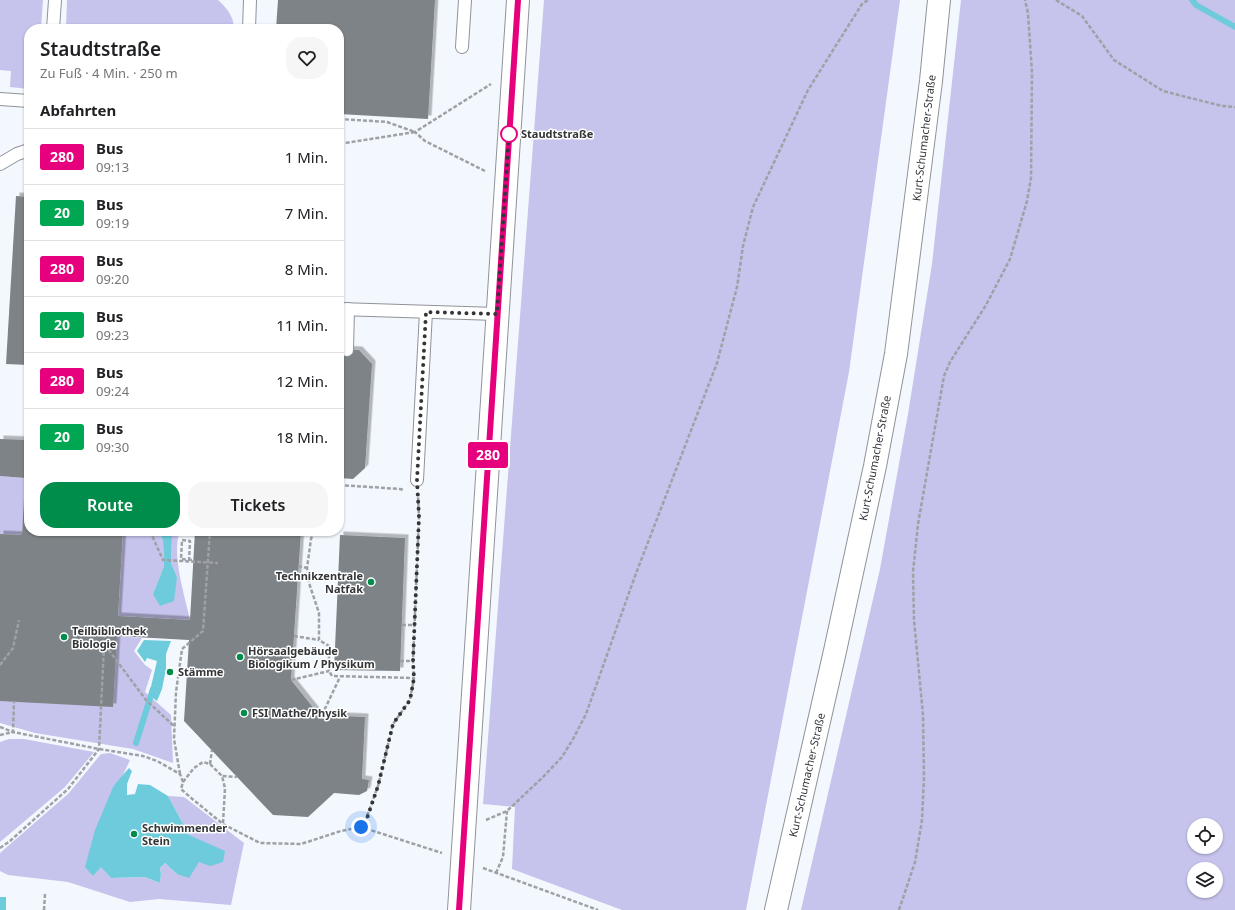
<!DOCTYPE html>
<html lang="de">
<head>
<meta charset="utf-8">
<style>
	body { margin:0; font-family:"Noto Sans",sans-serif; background:#f6f6f6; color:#202124; height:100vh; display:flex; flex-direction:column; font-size:15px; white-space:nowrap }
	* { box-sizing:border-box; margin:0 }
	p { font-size:13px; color:#757577 }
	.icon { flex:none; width:22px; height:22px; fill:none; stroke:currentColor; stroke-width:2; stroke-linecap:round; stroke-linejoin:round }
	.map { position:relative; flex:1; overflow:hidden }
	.side { position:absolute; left:24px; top:24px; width:320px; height:512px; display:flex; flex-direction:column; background:#fff; border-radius:16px; box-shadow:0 1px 3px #0004 }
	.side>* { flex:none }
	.badge { padding:0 8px; border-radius:3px; font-size:14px; line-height:26px }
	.fabs { position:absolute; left:1187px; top:818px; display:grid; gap:8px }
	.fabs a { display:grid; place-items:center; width:36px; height:36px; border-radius:50%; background:#fff; box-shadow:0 1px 3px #0004; font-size:20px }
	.you { position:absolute; width:20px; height:20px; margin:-10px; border:3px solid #fff; border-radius:50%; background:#1a73e8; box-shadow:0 0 0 6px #1a73e833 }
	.map>.badge { position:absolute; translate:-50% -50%; box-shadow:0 0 0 2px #fff }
	h2 { padding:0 16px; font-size:15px; line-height:36px }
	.round { display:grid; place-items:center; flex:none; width:42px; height:42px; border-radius:16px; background:#f6f6f6 }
	.headline { display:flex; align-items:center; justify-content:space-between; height:68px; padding:0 16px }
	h1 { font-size:19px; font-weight:600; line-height:30px }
	.button { display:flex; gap:8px; margin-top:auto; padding:8px 16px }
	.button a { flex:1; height:46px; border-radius:16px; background:#008c4a; color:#fff; font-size:16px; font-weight:600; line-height:46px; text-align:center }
	.button a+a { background:#f6f6f6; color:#202124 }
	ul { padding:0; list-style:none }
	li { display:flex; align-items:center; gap:12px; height:56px; padding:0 16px; border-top:1px solid #e0e0e0 }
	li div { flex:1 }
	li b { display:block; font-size:15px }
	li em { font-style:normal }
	li .badge { min-width:44px; font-weight:700; text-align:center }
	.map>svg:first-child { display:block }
	.green { fill:#c6c3ec; fill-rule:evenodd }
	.water { fill:#6ecbdc }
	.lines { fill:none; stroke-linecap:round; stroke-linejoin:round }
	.stream { stroke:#6ecbdc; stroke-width:6 }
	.building { fill:#7d8386; filter:url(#shadow) }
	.lane-casing { stroke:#8f9398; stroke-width:14 }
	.street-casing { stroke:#8f9398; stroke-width:24 }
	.secondary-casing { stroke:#8f9398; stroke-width:24 }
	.path { stroke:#9ea1a5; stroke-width:2.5; stroke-dasharray:4 2; stroke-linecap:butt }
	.lane { stroke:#fff; stroke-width:12 }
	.street { stroke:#fff; stroke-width:22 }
	.secondary { stroke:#fff; stroke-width:22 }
	.line-casing { stroke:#fff; stroke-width:9 }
	.line { stroke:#e6007e; stroke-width:6 }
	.walk { stroke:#333537; stroke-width:4; stroke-dasharray:0 7.2 }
	.stop-dot { fill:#fff; stroke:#e6007e; stroke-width:2 }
	.poi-dot { fill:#008c4a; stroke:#fff; stroke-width:1.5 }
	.labels { text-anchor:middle; stroke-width:3; stroke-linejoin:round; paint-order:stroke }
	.stop-label { font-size:11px; font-weight:bold; fill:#333537; stroke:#fff; text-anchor:start }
	.street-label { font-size:11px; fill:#333537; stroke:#fff }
	.poi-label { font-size:11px; font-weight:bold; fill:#333537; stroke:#fff; text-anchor:start }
</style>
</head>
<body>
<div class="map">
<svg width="1235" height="910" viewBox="0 0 1235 910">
	<defs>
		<filter id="shadow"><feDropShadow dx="3.5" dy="-3.5" stdDeviation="0" flood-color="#0004"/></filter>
	</defs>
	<rect width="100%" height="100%" fill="#f3f8fe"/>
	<g class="green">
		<path d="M0,0H43L41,29H29V89L10,87L11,71L0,70Z"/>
		<path d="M67,0H218C227,8 234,17 234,29H66Z"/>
		<path d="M544,0H900L849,372L746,910H622L512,869L515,807L483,804Z"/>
		<path d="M961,0H1235V910H801L880,569L908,414L932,264ZM1194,825H1216V847H1194ZM1194,869H1216V891H1194Z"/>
		<path d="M0,476L25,478L22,535L0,534Z"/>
		<path d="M123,531H159L163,541L164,566L153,594L177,577L171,563L172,536L174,531H180C171,554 185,596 190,620L118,616Z"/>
		<path d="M117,636L142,638L134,651L145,665L152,670L145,692L171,715L173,763L133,749L35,733L0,723V700Z"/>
		<path d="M9,739H24L94,752L65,787L0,842V742Z"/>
		<path d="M110,753L130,760L122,777L114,785L93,876L101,866L111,878L145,877L160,883L161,874L160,868L165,863L177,874L204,843L189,835L168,796L184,797L244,843L231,905L159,899L130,902L68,882L8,875L0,871V853L69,793L101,754Z"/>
	</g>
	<g class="water">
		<path d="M159,531H174L172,536L171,563L177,577L174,601L160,606L153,594L164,566L163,541Z"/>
		<path d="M144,640L171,641L166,654V669L162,689L157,701L149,695L157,661L147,658L145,662L137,651Z"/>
		<path d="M129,768L132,771L127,784V795L135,794L138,784L150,785L168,796L189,835L225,851L223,862L210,866L199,862L189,878L177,874L165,863L160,868L161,874L160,883L145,877L111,878L101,867L93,876L85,867L95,830L114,785Z"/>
		<rect x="0" y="897" width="6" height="13"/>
	</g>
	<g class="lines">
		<g class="stream">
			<path d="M1192,0L1196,5L1235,27"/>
			<path d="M136,743L153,689"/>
		</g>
	</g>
	<g class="building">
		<path d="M278,0H435L428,119L339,114V29H276Z"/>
		<path d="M16,196L29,197V365L6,364Z"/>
		<path d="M339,349L359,350L372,364L365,468L353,479L339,478Z"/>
		<path d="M0,439L29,440V531H123L118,616L190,620L195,531H301L291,680L319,715L365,717L362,779L369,780L367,791L359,795L334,793L308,817L273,815L184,721L189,640L117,636L113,707L0,701V534L22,535L25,478L0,476Z"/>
		<path d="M340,535L405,538L400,671L334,670Z"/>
	</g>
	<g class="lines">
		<defs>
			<g id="lane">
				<path d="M53,29L55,0"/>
				<path d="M249,29L250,0"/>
				<path d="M462,47L465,0"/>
				<path d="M0,99L29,101"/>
				<path d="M0,164L17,154L29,150"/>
				<path d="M339,309L497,314"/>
				<path d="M347,350L348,309"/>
				<path d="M417,480L426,312"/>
			</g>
			<path id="street" d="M459,910L518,0"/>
			<path id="secondary" d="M776,910L835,651L875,466L896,354L931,81L939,0"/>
		</defs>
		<use href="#lane" class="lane-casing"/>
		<use href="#street" class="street-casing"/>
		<use href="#secondary" class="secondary-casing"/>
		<g class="path">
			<path d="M1056,0L1082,16L1114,60L1163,91L1222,106L1235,107"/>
			<path d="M339,119L387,122L415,132L339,144"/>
			<path d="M485,171L425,141L415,132L491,84"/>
			<path d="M339,485L400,489L404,490"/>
			<path d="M150,531L163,560L218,563"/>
			<path d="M314,531L311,539L307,568L309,583L319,613V640L329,646V671L332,676L414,678"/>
			<path d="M189,561L190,541L182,540L181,559L193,560"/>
			<path d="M298,566L307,568"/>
			<path d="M402,625H414"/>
			<path d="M294,636L319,640"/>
			<path d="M105,645L146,700L175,727"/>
			<path d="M400,661H413"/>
			<path d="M0,665L13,648L19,620"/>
			<path d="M291,680L329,671"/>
			<path d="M322,715L340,677"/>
			<path d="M0,727L13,732L99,749L143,756L157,761L180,774L183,782L181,789L190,797L223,824L260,843L301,844L341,831L361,827L442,853"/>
			<path d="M0,735L13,732L14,701"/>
			<path d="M210,764L212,750"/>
			<path d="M180,774L174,739L176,692L182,649L203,631L210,531"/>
			<path d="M183,782L194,768L203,762L210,764L222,776"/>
			<path d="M486,820L507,811L543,777L562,757L573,739L586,714L635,576L717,363L737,287L743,246L753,207L808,90L862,4L868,0"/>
			<path d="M223,823L225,788L222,776L237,777"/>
			<path d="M363,827L378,786L393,724L410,700L414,678L413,661L419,517L418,496"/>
			<path d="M0,848L10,841L68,789L99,749L105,626"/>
			<path d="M483,868L598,910"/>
			<path d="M496,873L503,857L507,811"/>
			<path d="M44,910L45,894"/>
			<path d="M899,910L915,862L922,820L924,777L923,715L914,620L913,572L918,524L944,376L950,362L986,305L1010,259L1027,201L1031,178L1032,73L1028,13L1025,0"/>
		</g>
		<use href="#lane" class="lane"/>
		<use href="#street" class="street"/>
		<use href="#secondary" class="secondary"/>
	</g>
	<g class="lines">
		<defs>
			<path id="line" d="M459,910L518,0"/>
		</defs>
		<use href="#line" class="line-casing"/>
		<use href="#line" class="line"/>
		<path class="walk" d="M361,827H364L378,786L393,724L410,700L414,678L413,661L419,517L417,480L426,312L497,314L509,134"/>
	</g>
	<circle class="stop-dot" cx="509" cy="134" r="8"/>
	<g class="poi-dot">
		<circle cx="371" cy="582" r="4"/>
		<circle cx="64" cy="637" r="4"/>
		<circle cx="240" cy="657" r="4"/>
		<circle cx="170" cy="672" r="4"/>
		<circle cx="244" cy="713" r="4"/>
		<circle cx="134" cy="834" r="4"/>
	</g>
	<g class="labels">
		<g class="stop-label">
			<text x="521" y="138">Staudtstraße</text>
		</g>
		<g class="street-label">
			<text transform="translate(924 138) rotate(-83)" y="4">Kurt-Schumacher-Straße</text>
			<text transform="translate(875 458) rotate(-79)" y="4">Kurt-Schumacher-Straße</text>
			<text transform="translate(807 775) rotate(-77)" y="4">Kurt-Schumacher-Straße</text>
		</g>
		<g class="poi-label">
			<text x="363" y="580" text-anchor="end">Technikzentrale<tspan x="363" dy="13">Natfak</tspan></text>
			<text x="72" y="635">Teilbibliothek<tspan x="72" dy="13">Biologie</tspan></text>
			<text x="248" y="655">Hörsaalgebäude<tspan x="248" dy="13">Biologikum / Physikum</tspan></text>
			<text x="178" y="676">Stämme</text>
			<text x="252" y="717">FSI Mathe/Physik</text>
			<text x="142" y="832">Schwimmender<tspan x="142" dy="13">Stein</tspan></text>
		</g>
	</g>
</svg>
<div class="fabs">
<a><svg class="icon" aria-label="locate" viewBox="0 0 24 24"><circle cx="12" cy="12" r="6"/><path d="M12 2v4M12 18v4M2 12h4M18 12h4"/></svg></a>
<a><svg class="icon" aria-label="layers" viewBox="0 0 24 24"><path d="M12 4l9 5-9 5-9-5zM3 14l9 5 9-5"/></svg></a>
</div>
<div class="you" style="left:361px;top:827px"></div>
<b class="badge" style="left:488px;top:455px;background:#e6007e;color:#fff">280</b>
<section class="side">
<div class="headline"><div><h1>Staudtstraße</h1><p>Zu Fuß · 4 Min. · 250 m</p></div><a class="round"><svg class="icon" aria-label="heart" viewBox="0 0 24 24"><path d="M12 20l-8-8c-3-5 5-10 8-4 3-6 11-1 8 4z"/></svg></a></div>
<h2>Abfahrten</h2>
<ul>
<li><span class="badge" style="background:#e6007e;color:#fff">280</span><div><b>Bus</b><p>09:13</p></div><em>1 Min.</em></li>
<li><span class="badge" style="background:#00a651;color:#fff">20</span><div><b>Bus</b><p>09:19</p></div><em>7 Min.</em></li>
<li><span class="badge" style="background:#e6007e;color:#fff">280</span><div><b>Bus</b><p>09:20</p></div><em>8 Min.</em></li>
<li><span class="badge" style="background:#00a651;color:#fff">20</span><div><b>Bus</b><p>09:23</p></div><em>11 Min.</em></li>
<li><span class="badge" style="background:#e6007e;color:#fff">280</span><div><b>Bus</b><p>09:24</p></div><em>12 Min.</em></li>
<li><span class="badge" style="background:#00a651;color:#fff">20</span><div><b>Bus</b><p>09:30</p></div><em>18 Min.</em></li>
</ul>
<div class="button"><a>Route</a><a>Tickets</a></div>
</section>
</div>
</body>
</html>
